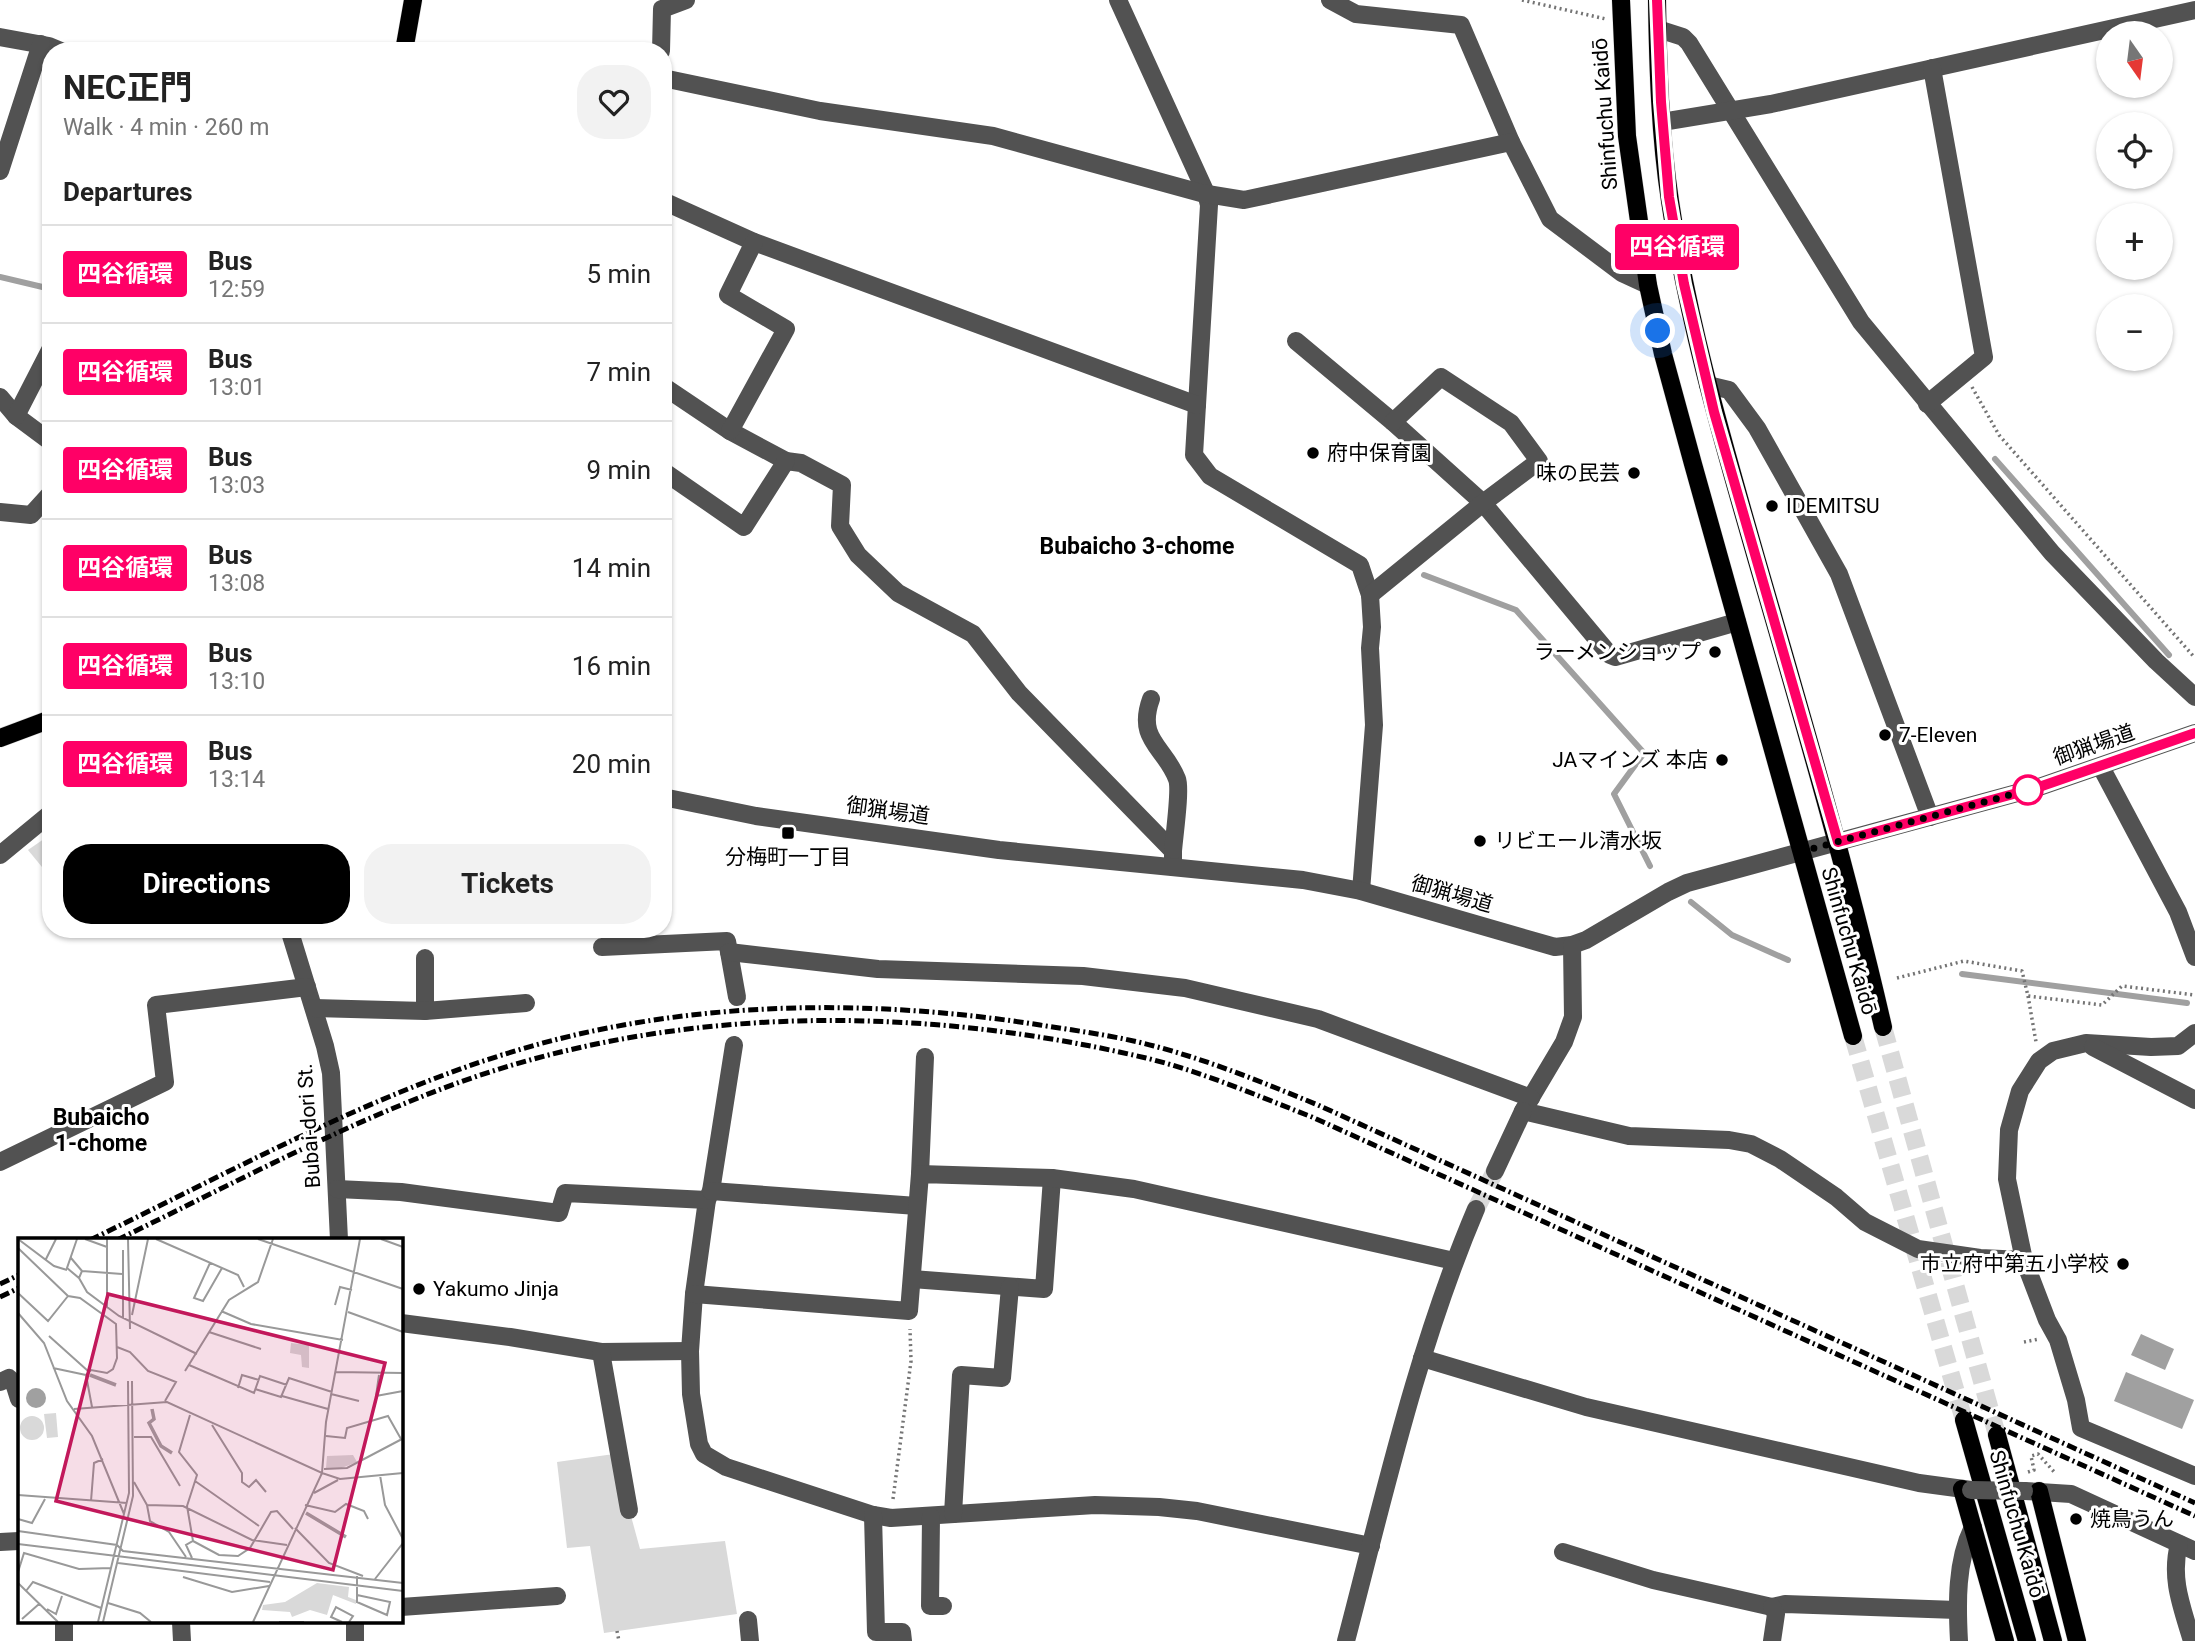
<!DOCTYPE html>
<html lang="en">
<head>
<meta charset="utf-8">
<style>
	body { margin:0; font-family:Roboto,"Noto Sans JP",sans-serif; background:#f2f2f2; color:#222; height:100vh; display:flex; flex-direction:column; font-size:26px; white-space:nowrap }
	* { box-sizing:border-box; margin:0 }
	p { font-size:23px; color:#767676 }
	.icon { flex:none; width:38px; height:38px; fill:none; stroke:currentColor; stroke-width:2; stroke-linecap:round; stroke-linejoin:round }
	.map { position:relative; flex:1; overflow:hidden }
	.details { position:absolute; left:42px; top:42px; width:630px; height:896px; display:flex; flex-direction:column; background:#fff; border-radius:28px; box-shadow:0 2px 5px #0004 }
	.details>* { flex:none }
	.badge { padding:0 14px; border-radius:5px; font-size:24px; line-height:46px }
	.needle { width:46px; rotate:166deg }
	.fabs { position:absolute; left:2096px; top:21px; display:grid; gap:14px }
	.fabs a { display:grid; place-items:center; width:77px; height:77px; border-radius:50%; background:#fff; box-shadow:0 2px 5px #0004; font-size:35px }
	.you { position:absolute; width:35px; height:35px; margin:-18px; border:5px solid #fff; border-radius:50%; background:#1a73e8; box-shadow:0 0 0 10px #1a73e833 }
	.map>.badge { position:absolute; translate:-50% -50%; box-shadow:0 0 0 4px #fff }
	h2 { padding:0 21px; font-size:26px; line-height:63px }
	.round { display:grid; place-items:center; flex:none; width:74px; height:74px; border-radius:28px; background:#f2f2f2 }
	.summary { display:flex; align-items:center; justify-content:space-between; height:119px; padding:0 21px }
	h1 { font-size:33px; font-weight:700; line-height:52px }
	.button { display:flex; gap:14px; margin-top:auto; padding:14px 21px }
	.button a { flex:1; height:80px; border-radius:28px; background:#000; color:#fff; font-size:28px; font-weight:700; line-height:80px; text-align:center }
	.button a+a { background:#f2f2f2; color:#222 }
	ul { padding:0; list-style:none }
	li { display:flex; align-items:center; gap:21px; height:98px; padding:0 21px; border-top:2px solid #e0e0e0 }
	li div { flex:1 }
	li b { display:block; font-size:26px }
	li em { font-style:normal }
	li .badge { min-width:77px; font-weight:700; text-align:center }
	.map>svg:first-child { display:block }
	.green { fill:#d9d9d9 }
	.water { fill:#a0a0a0 }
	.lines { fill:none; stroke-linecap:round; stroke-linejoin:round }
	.stream { stroke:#a0a0a0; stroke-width:6 }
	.minor-tunnel { stroke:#d9d9d9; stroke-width:18; stroke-dasharray:18 9; stroke-linecap:butt }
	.major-tunnel { stroke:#d9d9d9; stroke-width:18; stroke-dasharray:18 9; stroke-linecap:butt }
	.major-casing { stroke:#dbdbdb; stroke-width:19 }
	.path { stroke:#747474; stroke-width:3.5; stroke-dasharray:2 3.5; stroke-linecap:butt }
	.minor { stroke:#525252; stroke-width:18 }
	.major { stroke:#000; stroke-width:18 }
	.rail { stroke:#000; stroke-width:5; stroke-dasharray:10 3.5 2 3.5; stroke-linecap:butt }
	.minor-bridge { stroke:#525252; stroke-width:18 }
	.line-casing { stroke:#fff; stroke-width:16 }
	.line { stroke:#f06; stroke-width:10 }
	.walk { stroke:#000; stroke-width:7; stroke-dasharray:0 12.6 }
	.poi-dot { fill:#000; stroke:#fff; stroke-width:2.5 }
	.stop-dot { fill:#fff; stroke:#f06; stroke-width:3.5 }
	.labels { text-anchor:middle; stroke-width:6; stroke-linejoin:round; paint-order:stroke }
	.street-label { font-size:21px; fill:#000; stroke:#fff }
	.poi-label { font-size:21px; fill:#000; stroke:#fff; text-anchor:start }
	.neighbourhood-label { font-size:23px; font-weight:bold; fill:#000; stroke:#fff }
	.inset-river { fill:none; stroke:#a0a0a0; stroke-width:3.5 }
	.inset-road { fill:none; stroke:#999; stroke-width:2 }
	.view { fill:#c2185b; fill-opacity:0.15; stroke:#c2185b; stroke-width:3.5 }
	.inset-edge { fill:none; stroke:#000; stroke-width:3.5 }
</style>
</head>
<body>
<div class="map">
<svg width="2195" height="1641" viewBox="0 0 2195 1641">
	<rect width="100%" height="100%" fill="#fff"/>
	<g class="green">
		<path d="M51,834V878L28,850Z"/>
		<path d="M614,1454L640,1549L725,1541L737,1614L604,1633L590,1546L567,1548L557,1462Z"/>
	</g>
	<g class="water">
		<path d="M2141,1334L2174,1349L2165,1370L2131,1355Z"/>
		<path d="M2126,1372L2194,1400L2182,1429L2114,1401Z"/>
	</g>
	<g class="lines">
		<g class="stream">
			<path d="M0,277L51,289"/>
			<path d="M1995,459L2169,655"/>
			<path d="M1424,575L1516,610L1644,753L1614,794L1650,866"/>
			<path d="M1691,902L1732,935L1788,960"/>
			<path d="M1962,974L2187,1003"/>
		</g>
		<path class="minor-tunnel" d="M1476,1209L1495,1171"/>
		<g class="major-tunnel">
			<path d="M1883,1027L1997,1435"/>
			<path d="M1853,1036L1964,1420"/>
		</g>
		<defs>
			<g id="major">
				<path d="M1621,0L1627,136L1648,285L1663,354L1693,464L1853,1036"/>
				<path d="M1657,0C1658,67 1660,135 1670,201C1688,324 1723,442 1757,561C1802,716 1847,870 1883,1027"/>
				<path d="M404,51L413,0"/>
				<path d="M0,738L51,719"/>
				<path d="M1964,1420L2027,1641"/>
				<path d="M1997,1435L2053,1641"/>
				<path d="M1962,1489L2005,1641"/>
				<path d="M2039,1491L2077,1641"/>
			</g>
		</defs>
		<use href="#major" class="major-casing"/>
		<g class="path">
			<path d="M1522,0L1606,19"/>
			<path d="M1972,387L1999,435L2195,658"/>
			<path d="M1897,978L1964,961L2022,971L2028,996L2102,1005L2122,986L2195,995"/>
			<path d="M2028,996L2036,1042"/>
			<path d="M2024,1342L2039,1339"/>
			<path d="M2028,1472L2034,1470L2031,1456L2038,1454L2056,1474"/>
			<path d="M893,1499L911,1361L910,1329"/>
			<path d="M617,1631L619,1641"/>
		</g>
		<g class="minor">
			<path d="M1118,0L1206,193L1209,205L1194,455L1210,476L1360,565L1370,595L1372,627L1370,648L1374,725L1361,891"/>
			<path d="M1330,0L1356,14L1461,25L1511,142"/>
			<path d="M1658,29L1683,37L1689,43L1861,322L2052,553L2156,661L2195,697"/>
			<path d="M0,37L49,46L61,51"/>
			<path d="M661,51L662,9L686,0"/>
			<path d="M663,78L820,111L993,136L1201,193L1244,200L1511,142L1550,219L1622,273L1648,285"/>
			<path d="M1662,122L1771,104L2195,10"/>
			<path d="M0,171L41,44"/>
			<path d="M663,201L754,242L1197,405"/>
			<path d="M1296,341L1393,422L1483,503L1610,655L1615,657L1737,622"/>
			<path d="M1708,385L1729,390L1757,428L1839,574L1930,817"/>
			<path d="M663,386L730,431L786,461L801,463L842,485L840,526L858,555L898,593L973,634L1019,693L1173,851V867"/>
			<path d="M0,397L16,416L51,442"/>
			<path d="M1927,404L1984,357L1932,68"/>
			<path d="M16,416L51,348"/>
			<path d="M730,431L786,329L728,295L754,242"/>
			<path d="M663,471L744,527L786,461"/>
			<path d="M0,512L31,515L51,493"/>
			<path d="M1370,595L1483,503L1539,461L1511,423L1441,377L1393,422"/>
			<path d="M1151,699C1136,740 1165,747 1177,779C1181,789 1174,837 1173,851"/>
			<path d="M2101,767L2178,912L2195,957"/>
			<path d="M663,797L756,816L999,850L1303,880L1361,891L1555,947L1572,945L1586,940L1668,892L1687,883L2039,787L2195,733"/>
			<path d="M0,855L51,813"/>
			<path d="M289,929L325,1046L331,1073L339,1240"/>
			<path d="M1572,945L1573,1017L1564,1042L1523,1111L1629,1136L1729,1140L1751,1144L1780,1159L1836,1197L1865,1222L1918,1249L1980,1258L2024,1260"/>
			<path d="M602,947L727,941L737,997"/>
			<path d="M729,952L878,969L1083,976L1185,988L1318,1019L1531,1098"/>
			<path d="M425,958V1011"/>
			<path d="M314,1008L425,1011L526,1003"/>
			<path d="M2195,1033L2178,1046L2151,1047L2086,1043L2053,1051L2039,1061L2020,1091L2009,1130L2007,1179L2024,1260L2047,1320L2058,1340L2076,1400L2081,1428L2195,1476"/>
			<path d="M734,1045L711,1191L707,1200L694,1294L690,1351L691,1394L699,1444L704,1454L726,1467L873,1515L891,1518L1095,1505L1159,1507L1197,1511L1371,1546"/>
			<path d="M2093,1047L2195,1100"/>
			<path d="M0,1162L165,1082L156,1005L307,987"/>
			<path d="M1495,1171L1523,1111"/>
			<path d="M920,1174L925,1057"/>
			<path d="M337,1189L401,1192L559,1213L565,1193L707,1200"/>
			<path d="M711,1191L917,1206"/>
			<path d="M912,1279L1044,1289L1052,1178"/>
			<path d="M694,1294L909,1311L920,1174L1052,1178L1134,1189L1454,1261"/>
			<path d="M401,1323L510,1337L601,1352L690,1351"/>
			<path d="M601,1352L629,1510"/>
			<path d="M1422,1358L1586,1407L1919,1483L1971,1490"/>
			<path d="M0,1382L9,1378L14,1383L19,1399"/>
			<path d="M2025,1491L2071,1494L2195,1551"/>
			<path d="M953,1514L961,1375L1002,1378L1010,1287"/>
			<path d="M873,1515L876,1632H902L903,1641"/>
			<path d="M931,1517L930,1606H943"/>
			<path d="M0,1542L19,1541"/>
			<path d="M2179,1544C2170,1579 2182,1607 2192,1641"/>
			<path d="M1563,1552L1653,1580L1772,1607L1785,1604L1957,1610"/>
			<path d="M401,1607L557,1596"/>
			<path d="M748,1620L750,1641"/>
			<path d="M64,1622V1641"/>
			<path d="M181,1622L182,1641"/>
			<path d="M355,1622V1641"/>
			<path d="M1346,1641C1384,1496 1417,1348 1476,1209"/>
			<path d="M1772,1641L1776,1614L1772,1607"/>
			<path d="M1959,1641C1957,1604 1956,1561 1973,1527"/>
		</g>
		<use href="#major" class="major"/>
		<g class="rail">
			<path d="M90,1240C225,1175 359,1100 502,1055C675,1000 862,997 1040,1025C1078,1031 1117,1036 1154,1046C1211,1061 1264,1083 1318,1105L2195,1503"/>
			<path d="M117,1240C222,1189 327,1133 436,1091C661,1004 913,1003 1146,1058C1203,1072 1258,1096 1312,1117L2195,1516"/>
			<path d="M0,1284L19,1275"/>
			<path d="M0,1297L19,1288"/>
		</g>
		<path class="minor-bridge" d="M1971,1490L2024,1491"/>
	</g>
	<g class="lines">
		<defs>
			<path id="line" d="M1657,0L1661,102L1669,197L1684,284L1714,412L1838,842L2039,787L2195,733"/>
		</defs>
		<use href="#line" class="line-casing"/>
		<use href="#line" class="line"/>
		<path class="walk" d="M1658,331L1800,852L2028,790"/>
	</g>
	<g class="poi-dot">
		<circle cx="1313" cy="453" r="7"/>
		<circle cx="1634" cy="473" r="7"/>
		<circle cx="1772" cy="506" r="7"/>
		<circle cx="1715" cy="652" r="7"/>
		<circle cx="1885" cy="735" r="7"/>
		<circle cx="1722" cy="760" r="7"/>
		<rect x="781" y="826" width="14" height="14" rx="3.5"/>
		<circle cx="1480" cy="841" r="7"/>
		<circle cx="2123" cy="1264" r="7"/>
		<circle cx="419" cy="1289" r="7"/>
		<circle cx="2076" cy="1519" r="7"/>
	</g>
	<circle class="stop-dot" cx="2028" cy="790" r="14"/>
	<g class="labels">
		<g class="street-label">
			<text transform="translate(1605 114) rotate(-94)" y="7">Shinfuchu Kaidō</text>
			<text transform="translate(2094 745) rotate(-19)" y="7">御猟場道</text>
			<text transform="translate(888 811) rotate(8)" y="7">御猟場道</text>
			<text transform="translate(1452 894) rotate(16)" y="7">御猟場道</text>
			<text transform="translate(1849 941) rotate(74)" y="7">Shinfuchu Kaidō</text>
			<text transform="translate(309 1126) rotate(-94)" y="7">Bubai-dori St.</text>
			<text transform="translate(2017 1524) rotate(74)" y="7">Shinfuchu Kaidō</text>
		</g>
		<g class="poi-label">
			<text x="1327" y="460">府中保育園</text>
			<text x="1620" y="480" text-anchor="end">味の民芸</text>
			<text x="1786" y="513">IDEMITSU</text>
			<text x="1701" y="659" text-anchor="end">ラーメンショップ</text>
			<text x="1899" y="742">7-Eleven</text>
			<text x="1708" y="767" text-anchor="end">JAマインズ 本店</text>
			<text x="1494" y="848">リビエール清水坂</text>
			<text x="788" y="864" text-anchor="middle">分梅町一丁目</text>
			<text x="2109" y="1271" text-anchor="end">市立府中第五小学校</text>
			<text x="433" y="1296">Yakumo Jinja</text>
			<text x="2090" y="1526">焼鳥うん</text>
		</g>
		<g class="neighbourhood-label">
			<text x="1137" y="554">Bubaicho 3-chome</text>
			<text x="101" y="1125">Bubaicho<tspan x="101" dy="26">1-chome</tspan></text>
		</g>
	</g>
	<g transform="translate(18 1238)">
		<rect width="385" height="385" fill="#fff"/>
		<path d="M273,105L291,107V130L284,129L283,117L272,115ZM38,175L40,199L29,200L26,176ZM2 190a12 12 0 1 1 24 0a12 12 0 1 1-24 0ZM335,217L339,224L321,231L308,230L309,218ZM299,345L331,349L330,359L338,362V366L315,357L309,377L292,372L274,379L272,374L244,372L245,367L267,364Z" fill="#d9d9d9"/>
		<path d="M8 160a10 10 0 1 1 20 0a10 10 0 1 1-20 0Z" fill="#a0a0a0"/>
		<path class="inset-river" d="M72,137L98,147M134,171L136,181L131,185L143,208L154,215M288,275L328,299"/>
		<path class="inset-road" d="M0,1L36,28L49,32M67,1L89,9M110,1L112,91M138,1L220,37L226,49M240,1L385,51M363,1L385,9M0,10L50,58L62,60L98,86L99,120L95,131L89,135L73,132L68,137M53,20L64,33L61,40L49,30L59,1M28,21L38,1M192,25L176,60L185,63L204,30M64,33L104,36M61,40L69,54L101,78L179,116M0,55L30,83L50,58M317,67L322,49L334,52M89,69V1M203,73L233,86L325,102M330,74L385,94M0,75L26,105L49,163L74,198L106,276M114,77L130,1M105,80V12M191,94L243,111M31,98L70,133M99,109L112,114L130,133L158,144L147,163M171,127L236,155L242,138L269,147M35,130L68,137M167,133L211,62L240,44L255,1M318,134L385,135M68,137L74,169M361,137L358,158L385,153M220,150L224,137L241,142M237,151L263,159L271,140L314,154M313,156L341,163M264,158L310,171M56,171L149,164L304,235L308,184L342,1M172,177L161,214L179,237L169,268L175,303M194,187L224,235V244L231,249L238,242L248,254M308,198L327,200L329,190L370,178L383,201M116,199H133L162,248M306,231L329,230L384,201M362,237L367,267L385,301M177,243L241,288M116,244L129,267L165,268L234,302L269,307M296,255L320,242M0,257L109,265M73,263L76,225L85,221M129,267L132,283L151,294L168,319M287,267L317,274L328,266L346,273L350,281M0,281L14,285L27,261M277,290L311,325L345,338M0,293L99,307L105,313L385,345M0,306L385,353M174,320L168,307L175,303L201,317L220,318L232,310L253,274L259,273L275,291M100,325L252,344M0,334L6,315L61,331L93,330M165,339L214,354L251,348M357,341L385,305M0,345L40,384M8,353L15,344L83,370M339,357L372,364L369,377L339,364V338M90,365L122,375L133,384M29,371L38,376L44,358M4,381L21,366M80,384L111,255L110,143M85,384L115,258L114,143M235,384L304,235L322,241L385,235M261,384H286M324,384L313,379L318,369L335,378L331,384"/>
		<path class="view" d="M90,56L367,125L315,332L38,263Z"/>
		<rect width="385" height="385" class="inset-edge"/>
	</g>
</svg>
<div class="fabs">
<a><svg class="needle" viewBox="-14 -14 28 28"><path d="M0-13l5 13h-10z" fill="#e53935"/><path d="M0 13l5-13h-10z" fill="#767676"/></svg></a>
<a><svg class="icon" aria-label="locate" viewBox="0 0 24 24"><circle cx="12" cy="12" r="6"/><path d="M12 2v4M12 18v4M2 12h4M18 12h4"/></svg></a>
<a>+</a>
<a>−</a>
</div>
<div class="you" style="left:1658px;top:331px"></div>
<b class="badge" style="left:1677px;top:247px;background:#f06;color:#fff">四谷循環</b>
<section class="details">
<div class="summary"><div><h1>NEC正門</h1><p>Walk · 4 min · 260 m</p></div><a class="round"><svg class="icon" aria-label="heart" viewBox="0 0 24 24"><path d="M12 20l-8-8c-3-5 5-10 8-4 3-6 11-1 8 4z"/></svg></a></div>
<h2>Departures</h2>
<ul>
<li><span class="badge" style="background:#f06;color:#fff">四谷循環</span><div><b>Bus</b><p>12:59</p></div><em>5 min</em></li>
<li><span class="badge" style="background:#f06;color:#fff">四谷循環</span><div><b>Bus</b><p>13:01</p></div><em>7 min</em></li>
<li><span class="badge" style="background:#f06;color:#fff">四谷循環</span><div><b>Bus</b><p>13:03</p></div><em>9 min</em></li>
<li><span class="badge" style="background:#f06;color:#fff">四谷循環</span><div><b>Bus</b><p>13:08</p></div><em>14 min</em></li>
<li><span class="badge" style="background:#f06;color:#fff">四谷循環</span><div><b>Bus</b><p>13:10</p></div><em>16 min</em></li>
<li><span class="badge" style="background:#f06;color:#fff">四谷循環</span><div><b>Bus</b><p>13:14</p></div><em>20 min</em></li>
</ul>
<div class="button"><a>Directions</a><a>Tickets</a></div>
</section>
</div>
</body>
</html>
